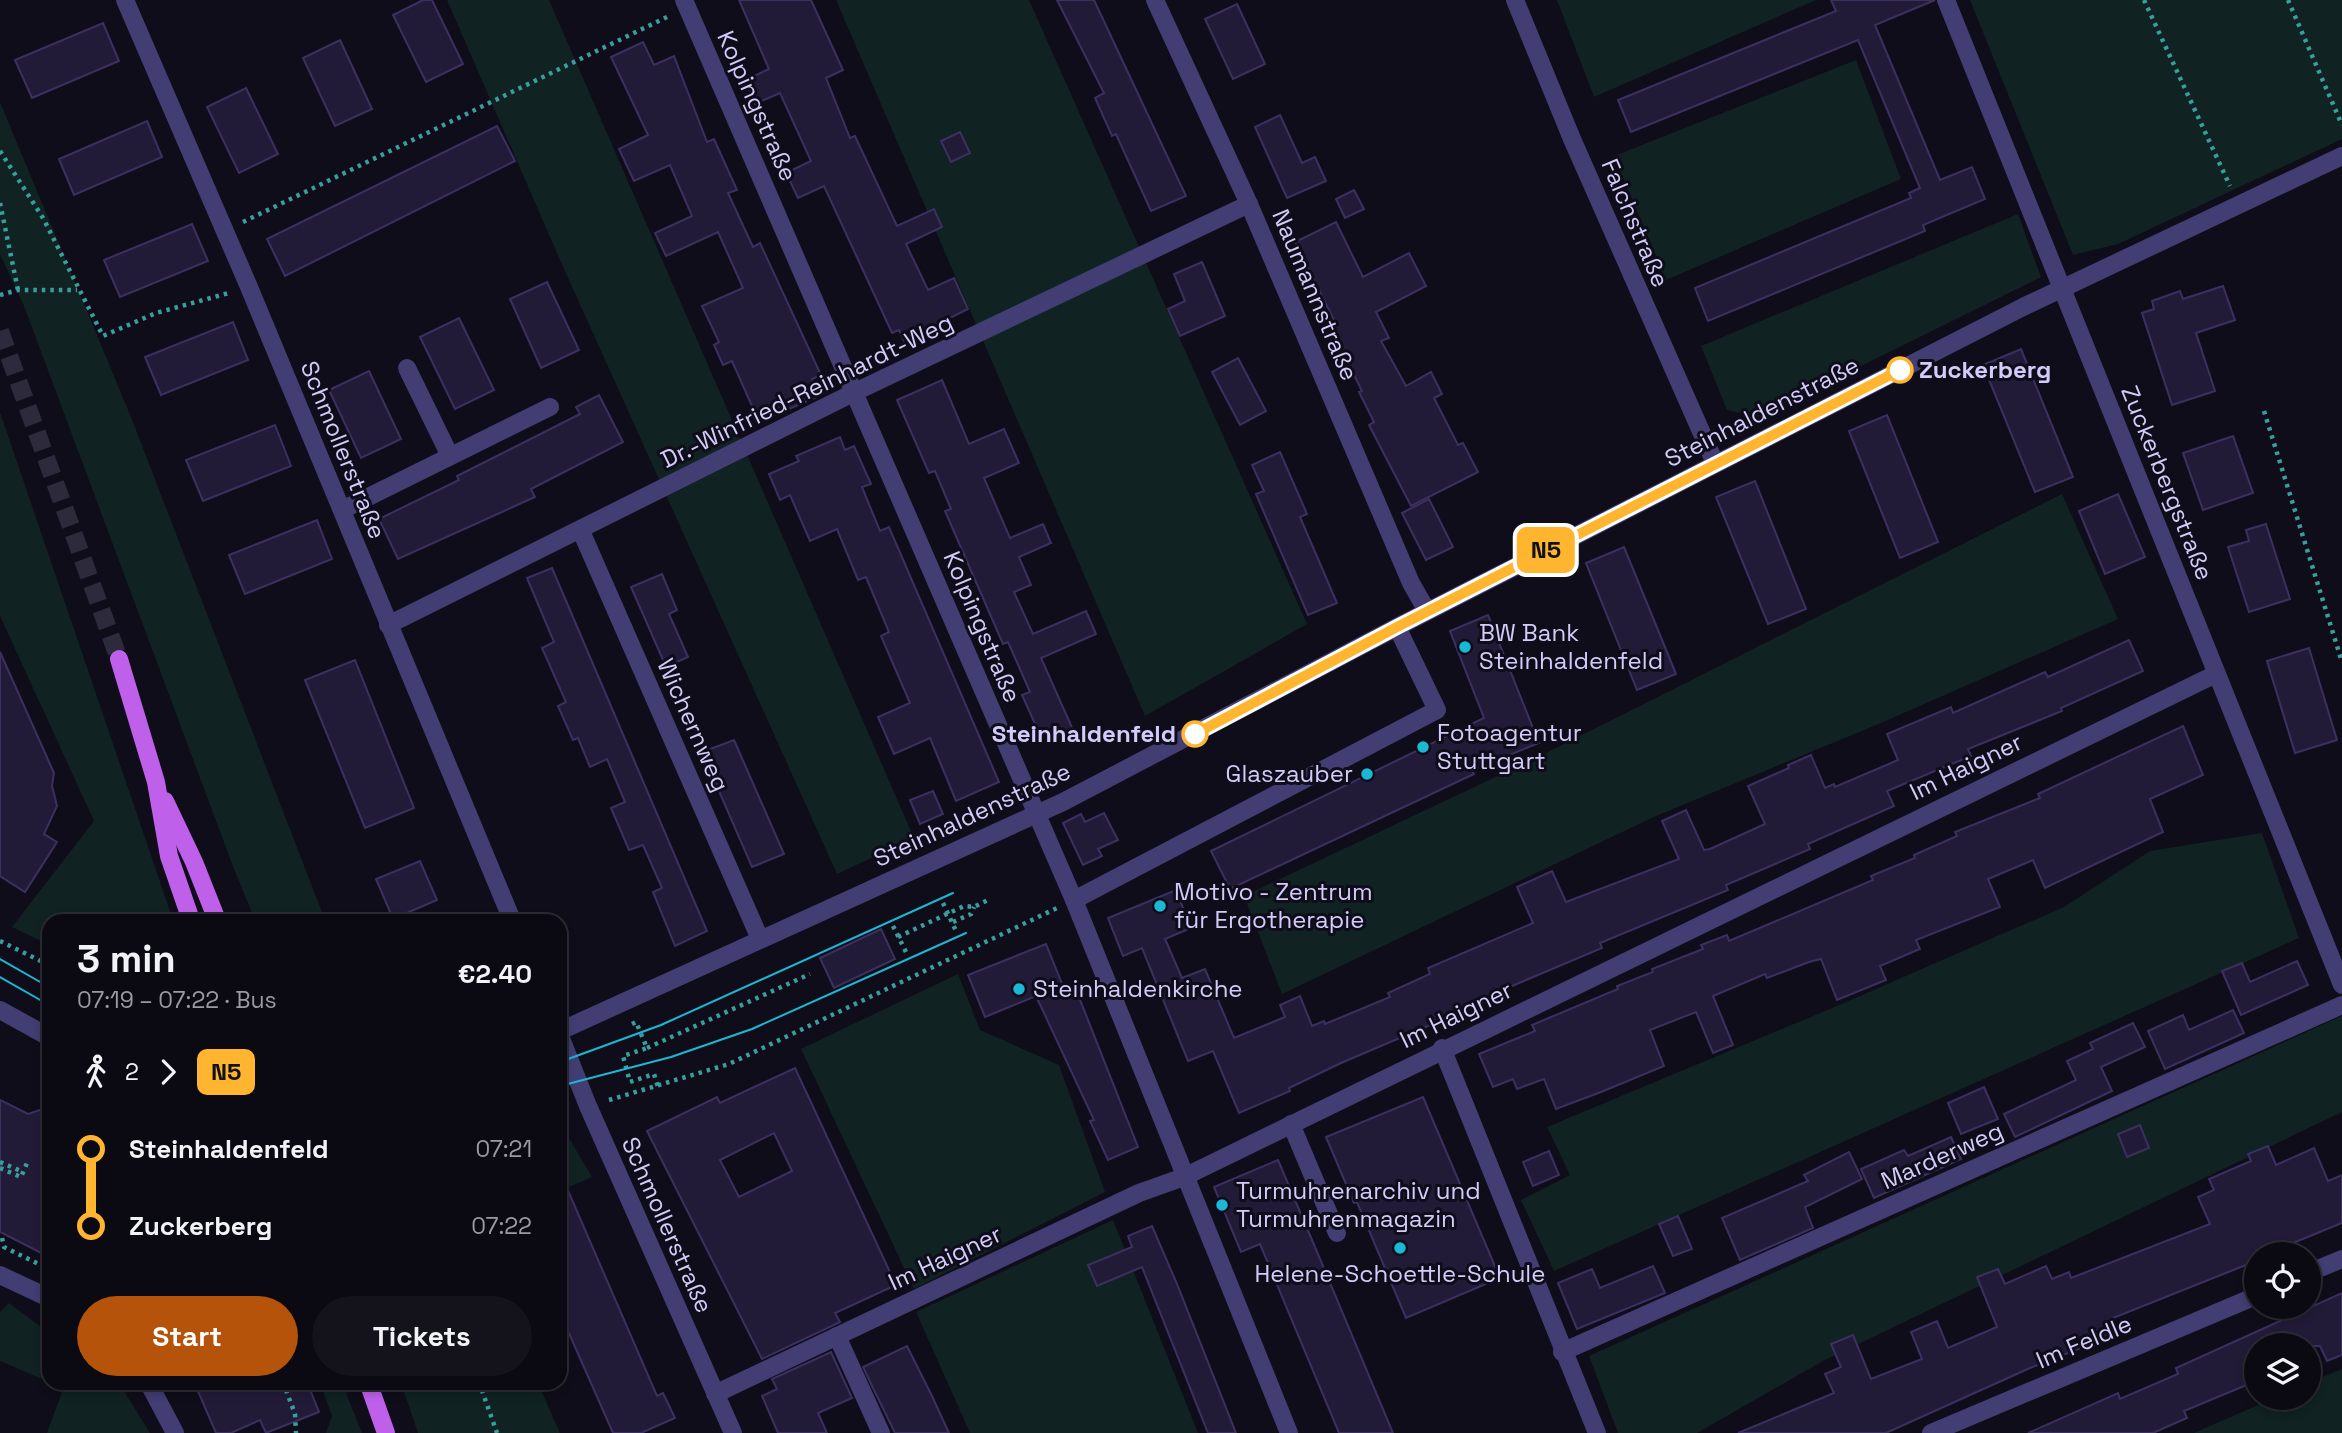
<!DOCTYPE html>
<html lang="en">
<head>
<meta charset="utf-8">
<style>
	body { margin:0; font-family:"Space Grotesk",sans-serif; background:#14131c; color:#f1f3f6; height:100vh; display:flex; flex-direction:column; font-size:26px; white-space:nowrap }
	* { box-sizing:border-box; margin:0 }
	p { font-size:23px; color:#9a9aa0 }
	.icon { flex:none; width:38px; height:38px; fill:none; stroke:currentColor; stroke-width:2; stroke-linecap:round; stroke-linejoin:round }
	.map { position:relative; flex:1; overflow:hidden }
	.side { position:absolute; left:42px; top:914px; width:525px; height:476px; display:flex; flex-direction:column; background:#0b0a13; border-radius:21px; box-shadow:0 4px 10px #0003,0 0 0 2px #2b2b33 }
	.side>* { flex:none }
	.badge { padding:0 14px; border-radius:10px; font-size:24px; line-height:46px }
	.controls { position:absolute; left:2244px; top:1242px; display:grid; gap:14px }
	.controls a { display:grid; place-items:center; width:77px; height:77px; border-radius:50%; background:#0b0a13; box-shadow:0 4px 10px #0003,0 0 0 2px #2b2b33; font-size:35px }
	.map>.badge { position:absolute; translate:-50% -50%; box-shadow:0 0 0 4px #fff }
	.legs { display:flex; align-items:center; gap:10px; height:77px; padding:0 35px; font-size:23px }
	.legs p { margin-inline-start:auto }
	.headline { display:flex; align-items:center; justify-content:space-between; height:119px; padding:0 35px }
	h1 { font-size:38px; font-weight:700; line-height:52px }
	.action { display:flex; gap:14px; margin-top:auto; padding:14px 35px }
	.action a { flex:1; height:80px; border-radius:42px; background:#b45309; color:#fff; font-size:28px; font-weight:700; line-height:80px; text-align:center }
	.action a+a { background:#14131c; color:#f1f3f6 }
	ul { padding:0 35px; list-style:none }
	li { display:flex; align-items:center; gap:24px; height:77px; font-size:26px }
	li i { display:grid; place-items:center; width:10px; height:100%; margin:0 9px; background:currentColor }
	li i::after { content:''; width:18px; height:18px; margin:-9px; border:5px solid; border-radius:50%; background:#0b0a13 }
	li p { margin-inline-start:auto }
	li:first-child i { background:linear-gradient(#0000 50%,currentColor 0) }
	li:last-child i { background:linear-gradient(currentColor 50%,#0000 0) }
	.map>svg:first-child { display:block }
	.green { fill:#102222 }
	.building { fill:#221b38; stroke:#3c3061; stroke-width:2; fill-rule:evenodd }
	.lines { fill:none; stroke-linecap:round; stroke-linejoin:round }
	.major-tunnel { stroke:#2c2a3b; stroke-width:18; stroke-dasharray:18 9; stroke-linecap:butt }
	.path { stroke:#3a9e9d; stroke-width:4.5; stroke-dasharray:3.5 5; stroke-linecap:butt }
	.minor { stroke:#423d73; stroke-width:18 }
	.major { stroke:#bf60eb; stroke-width:18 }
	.tram { stroke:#1bb8d5; stroke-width:2 }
	.line-1-casing { stroke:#fff; stroke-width:16 }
	.line-1 { stroke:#ffb530; stroke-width:10 }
	.stop-1-dot { fill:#fff; stroke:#ffb530; stroke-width:3.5 }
	.poi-dot { fill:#1bb8d5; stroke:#0f0d19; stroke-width:2.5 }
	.labels { text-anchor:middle; stroke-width:6; stroke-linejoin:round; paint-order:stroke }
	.street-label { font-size:24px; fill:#d3cbf9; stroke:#0f0d19 }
	.stop-label { font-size:24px; font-weight:bold; fill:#d3cbf9; stroke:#0f0d19; text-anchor:start }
	.poi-label { font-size:24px; fill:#d3cbf9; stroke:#0f0d19; text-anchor:start }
</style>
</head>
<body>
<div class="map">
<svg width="2342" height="1433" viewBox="0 0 2342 1433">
	<rect width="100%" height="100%" fill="#0f0d19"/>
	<g class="green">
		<path d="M447,0H549L914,838L837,874L560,260Z"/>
		<path d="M836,0H1029L1307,624L1145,716Z"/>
		<path d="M1557,0H1816L1594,97Z"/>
		<path d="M1970,0H2342V139L2118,244L2073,255Z"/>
		<path d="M1856,60L1901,179L1666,280L1614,156Z"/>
		<path d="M0,102L131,417L325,920H255L234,869L24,306L0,254Z"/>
		<path d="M2018,214L2041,277L1758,417L1727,410L1701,346Z"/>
		<path d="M0,412L173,920H49V945L12,927L94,821L0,616Z"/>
		<path d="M2062,494L2118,619L1881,723L1656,816L1282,994L1244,896L1542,755Z"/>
		<path d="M2262,833L2299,938L1554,1271L1521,1200L1570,1175L1547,1127L1837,1006L2064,907L2150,851Z"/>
		<path d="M958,974L980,1030L1059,1065L1105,1192L914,1289L801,1049Z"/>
		<path d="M2342,1016V1112L1823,1361L1697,1433H1618L1589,1356Z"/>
		<path d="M560,1123L592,1177L560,1191Z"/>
		<path d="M1113,1220L1198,1433H970L916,1312Z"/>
		<path d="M9,1303L49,1333V1382L0,1361V1312Z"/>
		<path d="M2342,1369V1433H2194L2274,1398H2308V1383Z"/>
		<path d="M50,1383H114L122,1388L150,1433H47L63,1389Z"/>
		<path d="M320,1383H342L362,1433H326L332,1416Z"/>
		<path d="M401,1383H538L560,1433H418Z"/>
	</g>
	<g class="building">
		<path d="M423,0H432L463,64L426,82L393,15Z"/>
		<path d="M739,0H811L843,70L826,78L850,138L855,136L897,226L934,209L942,227L906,244L928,290L954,278L968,309L904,341L899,330L892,333L824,186L798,198L786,173L811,161L780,93L755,104L745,80L769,69Z"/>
		<path d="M1057,0H1094L1186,196L1151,211L1116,134L1112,136L1095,98L1104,93Z"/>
		<path d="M1831,0H1935L1875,25L1940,180L1972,167L1985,199L1923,225L1925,231L1708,321L1695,288L1911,198L1909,193L1920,188L1858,40L1631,132L1618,100L1836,11Z"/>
		<path d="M1237,4L1265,64L1233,79L1205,19Z"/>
		<path d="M103,23L119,61L32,98L15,60Z"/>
		<path d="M340,40L372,109L335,126L303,58Z"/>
		<path d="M643,42L654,65L674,56L707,142L714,139L737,190L728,193L753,247L760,243L821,375L812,379L819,396L759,422L732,361L723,365L714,345L719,342L702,306L743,288L718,232L666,256L655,233L692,216L670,165L634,181L619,149L648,135L611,57Z"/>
		<path d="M246,88L278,154L239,173L207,107Z"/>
		<path d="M1280,115L1302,163L1315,157L1326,181L1287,198L1255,127Z"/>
		<path d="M147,121L162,157L74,195L59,159Z"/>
		<path d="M497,126L515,161L285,276L267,239Z"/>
		<path d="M960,132L970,153L951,162L941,141Z"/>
		<path d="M1354,190L1364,209L1345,218L1336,199Z"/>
		<path d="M1336,222L1363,277L1409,253L1426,286L1376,312L1389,338L1381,341L1406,386L1431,372L1442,394L1434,398L1458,445L1463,443L1478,472L1411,506L1369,425L1374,422L1359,392L1362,391L1331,329L1337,326L1295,242Z"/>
		<path d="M192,224L208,261L120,297L104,260Z"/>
		<path d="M1202,262L1225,316L1180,336L1168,309L1185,301L1174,274Z"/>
		<path d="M547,282L579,350L541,368L510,299Z"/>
		<path d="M2223,286L2235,320L2196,333L2215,391L2172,405L2142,313L2154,309L2152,301L2180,291L2183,299Z"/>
		<path d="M459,318L494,390L455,409L420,337Z"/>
		<path d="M233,322L248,360L161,395L145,357Z"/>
		<path d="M2021,349L2073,477L2035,492L1983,365Z"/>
		<path d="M1238,358L1266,411L1240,425L1212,372Z"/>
		<path d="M369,371L401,439L361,458L329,390Z"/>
		<path d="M942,380L969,444L1004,429L1019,463L984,478L1010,538L1043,524L1051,543L1019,557L1031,585L1014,592L1033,634L1086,611L1096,634L1041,658L1074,732L1048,744L1043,733L1040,735L1022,695L1030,692L1012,651L1008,642L1003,644L945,511L951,509L935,471L929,473L897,400Z"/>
		<path d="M599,395L623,442L531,489L535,497L398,559L379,519L459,480L457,476L580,414L576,407Z"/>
		<path d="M1887,415L1938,542L1900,558L1849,431Z"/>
		<path d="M275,425L291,466L203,501L186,460Z"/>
		<path d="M2233,436L2253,493L2203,510L2183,453Z"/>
		<path d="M840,437L845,450L854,446L871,484L862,487L880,531L889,527L999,782L956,801L930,738L894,754L878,717L910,703L881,636L889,632L866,577L858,580L837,529L810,541L790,495L780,500L769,474L799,461L796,456Z"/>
		<path d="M1280,452L1307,514L1300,517L1337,603L1308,615L1256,494L1264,491L1252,465Z"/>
		<path d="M1755,481L1806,609L1768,624L1716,497Z"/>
		<path d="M2118,494L2145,557L2105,574L2079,511Z"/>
		<path d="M1429,499L1453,547L1426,560L1402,513Z"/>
		<path d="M317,520L332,559L245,594L229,555Z"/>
		<path d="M2266,524L2290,599L2249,612L2228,547L2249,541L2246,530Z"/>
		<path d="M1624,547L1676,674L1637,690L1586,563Z"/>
		<path d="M552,568L707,931L675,946L653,892L662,888L643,845L629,850L611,808L625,802L607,759L590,767L578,738L573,740L558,706L566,702L542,648L554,642L527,578Z"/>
		<path d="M662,574L677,610L669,614L688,657L666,667L631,587Z"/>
		<path d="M1488,615L1539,743L1472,770L1474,774L1230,889L1211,851L1484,718L1450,631Z"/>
		<path d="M2129,640L2143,671L2061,708L2062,711L1968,749L1971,756L1887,791L1894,806L1808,844L1810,849L1726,885L1728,890L1600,943L1602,948L1474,1002L1475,1006L1341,1063L1289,1088L1290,1091L1239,1113L1213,1051L1188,1061L1142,948L1123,956L1108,918L1176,890L1191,928L1165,939L1182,978L1205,969L1234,1038L1285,1017L1280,1005L1300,996L1312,1026L1324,1021L1325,1024L1390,997L1388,993L1430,974L1428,968L1533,923L1517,887L1552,871L1566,902L1679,859L1662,821L1686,810L1704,850L1710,849L1765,824L1748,786L1789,768L1788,765L1811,755L1825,788L1834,784L1835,787L1898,760L1887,734L1951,707L1953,713L2045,672L2048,677Z"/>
		<path d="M2309,648L2337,740L2295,753L2267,661Z"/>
		<path d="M0,652L54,773L52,786L57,806L44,834L57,842L25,892L0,876Z"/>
		<path d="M355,660L414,808L365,828L305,680Z"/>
		<path d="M2183,726L2203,775L2150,799L2163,832L2045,888L2033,860L1988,879L2000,907L1916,940L1920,949L1880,966L1886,980L1837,1000L1821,959L1809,962L1767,978L1765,974L1713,996L1733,1045L1713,1053L1696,1012L1650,1030L1664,1066L1601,1092L1556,1109L1544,1079L1517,1089L1513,1079L1493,1087L1479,1054L1535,1031L1532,1025L1618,989L1617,986L1653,972L1652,969L1703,949L1701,945L1727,935L1729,941L1873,880L1871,876L1915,858L1914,855L1957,836L1955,832L2040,798L2038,794Z"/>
		<path d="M734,740L784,854L752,867L702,752Z"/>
		<path d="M933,791L943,814L920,824L910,800Z"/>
		<path d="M1104,813L1118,840L1098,849L1102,856L1083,865L1063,823L1081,814L1085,822Z"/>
		<path d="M420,861L437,900L393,919L376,879Z"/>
		<path d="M881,929L895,959L834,988L820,958Z"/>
		<path d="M1046,944L1065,991L1075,987L1138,1147L1108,1160L1090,1121L1094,1120L1036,996L985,1017L968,975Z"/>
		<path d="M2297,961L2308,985L2241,1015L2222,971L2242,963L2250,982Z"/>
		<path d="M2233,1010L2244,1033L2165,1069L2148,1031L2183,1015L2189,1030Z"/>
		<path d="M2133,1023L2145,1047L2101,1067L2112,1091L2015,1137L2004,1114L2076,1080L2067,1061L2093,1049L2090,1043Z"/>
		<path d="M795,1068L896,1285L835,1313L840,1322L762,1359L647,1131L717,1097L720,1103ZM774,1133L792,1171L739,1197L720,1160Z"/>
		<path d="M1984,1087L1998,1119L1961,1134L1948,1103Z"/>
		<path d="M1423,1097L1500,1278L1406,1318L1357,1202L1354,1203L1326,1137Z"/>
		<path d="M0,1100L28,1114L49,1107V1257L0,1232Z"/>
		<path d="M2140,1125L2149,1148L2127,1157L2118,1134Z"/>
		<path d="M1951,1137L1961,1159L1874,1198L1861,1169L1904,1150L1908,1156Z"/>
		<path d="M2268,1146L2276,1165L2314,1148L2328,1181L2342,1175V1223L2276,1250L2277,1253L2272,1255H2256V1261L2108,1320L2114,1335L2030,1368L1886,1433H1738L1834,1393L1825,1374L1841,1367L1831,1344L1853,1335L1871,1379L1922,1359L1911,1332L1937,1321L1948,1348L1997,1327L1977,1277L1998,1269L2005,1284L2046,1266L2052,1279L2069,1272L2071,1278L2210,1224L2198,1197L2214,1190L2209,1179L2251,1161L2248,1154Z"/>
		<path d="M1549,1151L1559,1175L1533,1186L1523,1162Z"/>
		<path d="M1849,1152L1862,1179L1805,1207L1813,1228L1740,1260L1722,1218L1808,1181L1804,1175Z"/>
		<path d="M1278,1160L1315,1247L1393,1433H1339L1260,1244L1241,1252L1214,1187Z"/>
		<path d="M560,1172L657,1396L663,1393L675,1418L641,1433H613L560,1313Z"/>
		<path d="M1678,1216L1692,1249L1673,1256L1659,1224Z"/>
		<path d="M1152,1226L1177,1284L1236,1433H1208L1142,1267L1097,1286L1088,1265L1132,1247L1128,1236Z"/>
		<path d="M1653,1266L1665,1293L1577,1329L1558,1283L1592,1269L1600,1288Z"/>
		<path d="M2342,1293V1355L2327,1361L2320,1346H2256V1381L2184,1411L2187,1418L2153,1433H2028L2118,1393L2120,1399L2178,1374L2176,1368Z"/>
		<path d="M907,1346L932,1396L949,1433H895L873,1388L863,1367Z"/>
		<path d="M831,1352L852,1398L818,1413L827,1433H778L762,1396L777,1389L772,1379Z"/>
		<path d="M194,1382H307L319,1412L266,1433L260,1420L231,1433H216Z"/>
	</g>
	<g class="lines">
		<path class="major-tunnel" d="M0,331L119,659"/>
		<g class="path">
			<path d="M2144,0L2230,186"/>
			<path d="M2288,0L2342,125"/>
			<path d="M0,151L43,218L103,336L156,313L229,293"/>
			<path d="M0,203L18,290"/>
			<path d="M243,222L667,17"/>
			<path d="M0,295L18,290H77"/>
			<path d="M2264,411L2342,662"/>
			<path d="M943,903L956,931"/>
			<path d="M953,922L971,914L974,907"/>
			<path d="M893,926L907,954"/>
			<path d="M898,937L964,906L974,907L990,899"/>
			<path d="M0,941L49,965"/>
			<path d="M632,1024L636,1022L647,1048L623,1056L630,1082L654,1074L658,1087"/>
			<path d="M647,1048L810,974"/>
			<path d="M609,1100L729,1064L1057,908"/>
			<path d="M560,1119L568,1113"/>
			<path d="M0,1162L23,1172"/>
			<path d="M0,1168L21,1177L27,1163"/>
			<path d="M2,1238L4,1247L49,1269"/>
			<path d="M283,1382L295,1414L296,1433"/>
			<path d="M479,1382L497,1433"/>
		</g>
		<g class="minor">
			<path d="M125,0L249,287L512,920"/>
			<path d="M684,0L1074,900L1289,1433"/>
			<path d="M1155,0L1249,204L1411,583L1427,611"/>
			<path d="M1515,0L1572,139L1715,463"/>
			<path d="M1946,0L2342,985"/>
			<path d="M407,368L450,456"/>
			<path d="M342,510L550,407"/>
			<path d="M581,531L760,939"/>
			<path d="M388,625L855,392L1249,204"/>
			<path d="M1074,900L1437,710L1397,627"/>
			<path d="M0,1010L49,1037"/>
			<path d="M560,1031L1063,802L1397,627L2023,307L2342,156"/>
			<path d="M560,1036L588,1106L733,1433"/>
			<path d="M1442,1048L1597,1433"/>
			<path d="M1291,1124L1337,1233"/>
			<path d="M2308,1273L2342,1259"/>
			<path d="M0,1275L49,1298"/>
			<path d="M837,1336L881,1433"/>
			<path d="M1562,1352L2342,1005"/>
			<path d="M148,1382L175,1433"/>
			<path d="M715,1394L1139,1193L1184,1177L2216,674"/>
			<path d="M1931,1433L2256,1296"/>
		</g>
		<g class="major">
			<path d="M119,659L156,782L169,856L191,920"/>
			<path d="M165,801L194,862L217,920"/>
			<path d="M368,1382L386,1433"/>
		</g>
		<g class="tram">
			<path d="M0,959L49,987"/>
			<path d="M0,977L49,1005"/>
			<path d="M560,1062L661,1025L953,893"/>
			<path d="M560,1086L671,1057L752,1029L966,933"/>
		</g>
	</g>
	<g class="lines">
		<defs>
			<path id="line-1" d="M1195,734L1397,627L1900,370"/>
		</defs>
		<use href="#line-1" class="line-1-casing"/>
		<use href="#line-1" class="line-1"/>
	</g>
	<g class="stop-1-dot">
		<circle cx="1900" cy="370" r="12"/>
		<circle cx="1195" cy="734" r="12"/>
	</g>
	<g class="poi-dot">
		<circle cx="1465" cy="647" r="7"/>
		<circle cx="1423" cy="747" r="7"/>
		<circle cx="1367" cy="774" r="7"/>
		<circle cx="1160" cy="906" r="7"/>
		<circle cx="1019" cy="989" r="7"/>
		<circle cx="1222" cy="1205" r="7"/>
		<circle cx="1400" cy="1248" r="7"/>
	</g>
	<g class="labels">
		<g class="street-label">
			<text transform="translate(757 106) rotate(66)" y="8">Kolpingstraße</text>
			<text transform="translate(1635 223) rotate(67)" y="8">Falchstraße</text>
			<text transform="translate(1315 295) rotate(67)" y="8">Naumannstraße</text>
			<text transform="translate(807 391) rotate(-26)" y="8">Dr.-Winfried-Reinhardt-Weg</text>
			<text transform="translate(1762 412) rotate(-27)" y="8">Steinhaldenstraße</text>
			<text transform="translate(343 450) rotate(68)" y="8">Schmollerstraße</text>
			<text transform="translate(2167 483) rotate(68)" y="8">Zuckerbergstraße</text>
			<text transform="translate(982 627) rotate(67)" y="8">Kolpingstraße</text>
			<text transform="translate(693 725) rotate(66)" y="8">Wichernweg</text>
			<text transform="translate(1966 767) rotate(-26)" y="8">Im Haigner</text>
			<text transform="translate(972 815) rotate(-25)" y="8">Steinhaldenstraße</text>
			<text transform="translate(1456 1015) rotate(-26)" y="8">Im Haigner</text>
			<text transform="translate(1942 1156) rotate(-24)" y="8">Marderweg</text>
			<text transform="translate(667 1225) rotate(66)" y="8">Schmollerstraße</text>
			<text transform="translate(945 1258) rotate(-25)" y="8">Im Haigner</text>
			<text transform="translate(2084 1342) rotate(-23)" y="8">Im Feldle</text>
		</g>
		<g class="stop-label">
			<text x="1919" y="378">Zuckerberg</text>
			<text x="1176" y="742" text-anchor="end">Steinhaldenfeld</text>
		</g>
		<g class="poi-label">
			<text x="1479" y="641">BW Bank<tspan x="1479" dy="28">Steinhaldenfeld</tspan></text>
			<text x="1437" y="741">Fotoagentur<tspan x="1437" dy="28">Stuttgart</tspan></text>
			<text x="1353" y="782" text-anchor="end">Glaszauber</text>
			<text x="1174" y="900">Motivo - Zentrum<tspan x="1174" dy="28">für Ergotherapie</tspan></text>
			<text x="1033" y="997">Steinhaldenkirche</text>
			<text x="1236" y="1199">Turmuhrenarchiv und<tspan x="1236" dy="28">Turmuhrenmagazin</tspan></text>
			<text x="1400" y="1282" text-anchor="middle">Helene-Schoettle-Schule</text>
		</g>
	</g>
</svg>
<div class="controls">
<a><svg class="icon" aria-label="locate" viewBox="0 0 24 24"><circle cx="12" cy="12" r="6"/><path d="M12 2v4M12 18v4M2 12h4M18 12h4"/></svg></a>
<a><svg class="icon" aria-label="layers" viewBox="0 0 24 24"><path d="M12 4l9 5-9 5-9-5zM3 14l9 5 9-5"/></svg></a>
</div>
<b class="badge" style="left:1546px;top:550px;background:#ffb530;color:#111">N5</b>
<section class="side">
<div class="headline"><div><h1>3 min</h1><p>07:19 – 07:22 · Bus</p></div><b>€2.40</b></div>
<div class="legs"><svg class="icon" aria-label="walk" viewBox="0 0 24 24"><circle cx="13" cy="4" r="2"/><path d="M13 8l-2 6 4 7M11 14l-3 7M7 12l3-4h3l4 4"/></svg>2<svg class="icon" aria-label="forward" viewBox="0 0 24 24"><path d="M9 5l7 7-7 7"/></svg><b class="badge" style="background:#ffb530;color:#111">N5</b></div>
<ul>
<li><i style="color:#ffb530"></i><b>Steinhaldenfeld</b><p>07:21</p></li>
<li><i style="color:#ffb530"></i><b>Zuckerberg</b><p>07:22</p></li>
</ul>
<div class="action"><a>Start</a><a>Tickets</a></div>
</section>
</div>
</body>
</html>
